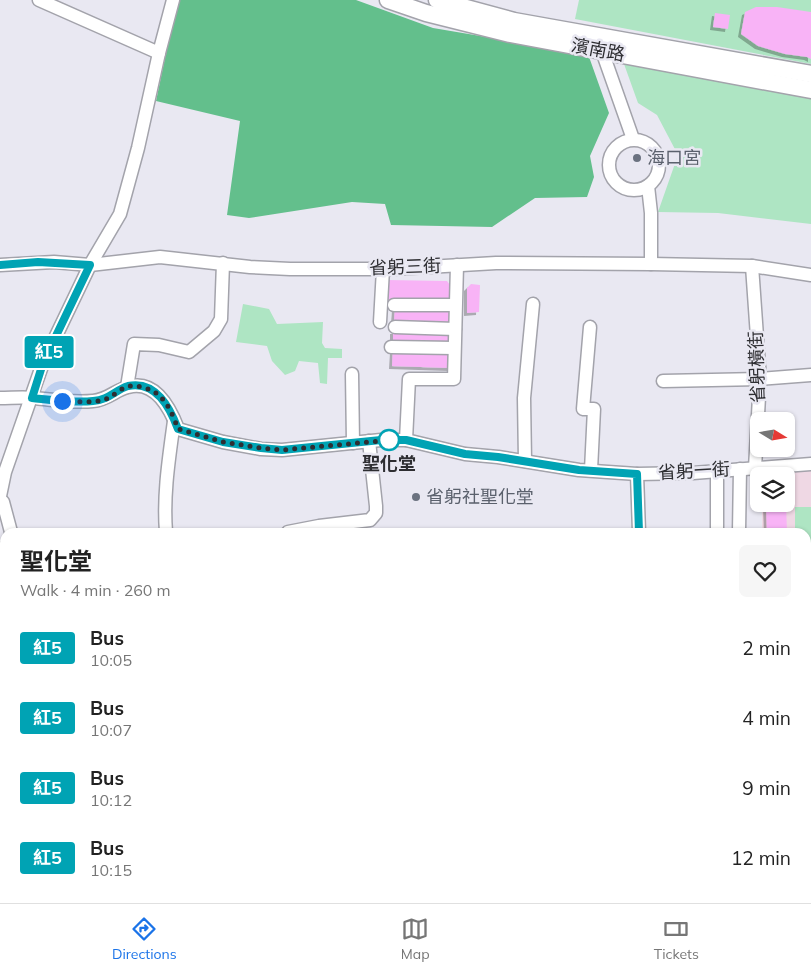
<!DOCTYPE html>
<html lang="en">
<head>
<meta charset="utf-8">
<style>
	body { margin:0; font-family:Mulish,"Noto Sans TC",sans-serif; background:#f6f6f6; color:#222; height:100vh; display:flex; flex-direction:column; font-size:19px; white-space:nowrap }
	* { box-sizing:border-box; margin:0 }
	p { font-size:16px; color:#767676 }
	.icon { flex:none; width:28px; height:28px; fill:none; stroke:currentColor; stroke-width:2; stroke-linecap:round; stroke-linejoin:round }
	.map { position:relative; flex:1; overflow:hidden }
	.panel { position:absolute; left:0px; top:528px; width:811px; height:376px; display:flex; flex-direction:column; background:#fff; border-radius:15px 15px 0 0; box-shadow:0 1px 4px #0004 }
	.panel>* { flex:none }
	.badge { padding:0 10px; border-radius:4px; font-size:18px; line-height:32px }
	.needle { width:32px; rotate:101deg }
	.controls { position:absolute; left:750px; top:412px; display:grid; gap:10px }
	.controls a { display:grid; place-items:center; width:45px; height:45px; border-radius:8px; background:#fff; box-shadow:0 1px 4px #0004; font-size:25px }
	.you { position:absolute; width:25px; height:25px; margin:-12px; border:4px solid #fff; border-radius:50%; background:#1a73e8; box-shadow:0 0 0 8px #1a73e833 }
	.map>.badge { position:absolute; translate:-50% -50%; box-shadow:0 0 0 2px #fff }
	.round { display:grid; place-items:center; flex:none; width:52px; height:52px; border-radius:8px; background:#f6f6f6 }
	.summary { display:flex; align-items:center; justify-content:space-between; height:85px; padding:0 20px }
	h1 { font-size:24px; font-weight:700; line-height:38px }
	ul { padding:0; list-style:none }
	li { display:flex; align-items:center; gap:15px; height:70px; padding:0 20px }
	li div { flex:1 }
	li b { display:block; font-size:19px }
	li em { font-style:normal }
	li .badge { min-width:55px; font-weight:700; text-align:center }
	.menu { display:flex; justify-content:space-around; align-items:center; height:70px; border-top:1px solid #e0e0e0; background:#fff; font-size:14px; color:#767676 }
	.menu a { display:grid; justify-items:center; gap:2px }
	.menu .current { color:#1a73e8 }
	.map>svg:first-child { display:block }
	.education { fill:#efd8e4 }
	.green { fill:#aee5c3 }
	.forest { fill:#63bf8c }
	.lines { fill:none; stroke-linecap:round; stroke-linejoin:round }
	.canal { stroke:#26bac8; stroke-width:10 }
	.building { fill:#f8b3f6; filter:url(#shadow) }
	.minor-casing { stroke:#a3a3ab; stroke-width:15 }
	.major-casing { stroke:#a3a3ab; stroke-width:19 }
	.minor { stroke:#fff; stroke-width:12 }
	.major { stroke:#fff; stroke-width:16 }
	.line-casing { stroke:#fff; stroke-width:11 }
	.line { stroke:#00a3b4; stroke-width:8 }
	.walk { stroke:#2e2e32; stroke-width:5; stroke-dasharray:0 9 }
	.worship-dot { fill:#6b7280; stroke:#e9e8f2; stroke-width:2 }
	.stop-dot { fill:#fff; stroke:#00a3b4; stroke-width:2.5 }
	.labels { text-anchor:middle; stroke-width:5; stroke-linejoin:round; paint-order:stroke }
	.street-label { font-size:18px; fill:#2e2e32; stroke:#e9e8f2 }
	.worship-label { font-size:18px; fill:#5b616d; stroke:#e9e8f2; text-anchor:start }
	.stop-label { font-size:18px; font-weight:bold; fill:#2e2e32; stroke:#e9e8f2 }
</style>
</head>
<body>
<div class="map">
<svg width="811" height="903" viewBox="0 0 811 903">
	<defs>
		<filter id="shadow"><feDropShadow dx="-3" dy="3" stdDeviation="0" flood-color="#0004"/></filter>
	</defs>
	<rect width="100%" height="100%" fill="#e9e8f2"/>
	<path class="education" d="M811,469V643H806V532H762V504H786V476H761V472Z"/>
	<g class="green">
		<path d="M579,0H811V64L575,19Z"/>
		<path d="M624,64L811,96V224L718,213L658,212L678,155L657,115L638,103Z"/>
		<path d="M243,304L269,309L277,324L323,322L322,343L325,348L342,349V358H328L327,384L320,383L318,363L299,361L295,371L285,375L272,361L267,346L236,342Z"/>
		<path d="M795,507H811V571H806V532H795Z"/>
		<path d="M187,899H534V903H186Z"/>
	</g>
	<path class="forest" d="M177,0H356L433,28L588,54L609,113L590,156L594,177L587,197L535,198L492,227L391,225L385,204L352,202L249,218L227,215L240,121L156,101Z"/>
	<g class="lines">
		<path class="canal" d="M808,903H811"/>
	</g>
	<g class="building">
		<path d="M756,7H777L811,12V59L807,57L785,54L758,46L741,34L745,12Z"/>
		<path d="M715,13L730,15L728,29L713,27Z"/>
		<path d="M386,280L447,281L453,289V300L383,302Z"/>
		<path d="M471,284L480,285L479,312L467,313V288Z"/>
		<path d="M395,307L451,308V323L394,322Z"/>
		<path d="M393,331H452L453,343L393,344Z"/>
		<path d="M393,350L451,353V368L392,366Z"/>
		<path d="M766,504H786L787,532H767Z"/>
		<path d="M806,599H808L810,641H806Z"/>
		<path d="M811,706V732H806V707Z"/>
	</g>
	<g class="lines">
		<defs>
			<g id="minor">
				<path d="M39,0L159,53"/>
				<path d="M602,51L633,139"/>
				<circle cx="634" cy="165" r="25"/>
				<path d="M648,186L651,213V264"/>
				<path d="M0,265L54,262L90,265L160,257L250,267L290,269H393L496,263L651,264L752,266L811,275"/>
				<path d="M752,266L760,379L755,468"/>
				<path d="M394,305H455"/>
				<path d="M380,322L383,269"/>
				<path d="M395,327L455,329"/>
				<path d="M590,327L583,409H594L591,470"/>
				<path d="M391,347L454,348"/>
				<path d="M352,374L353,443"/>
				<path d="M663,381L760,379L811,375"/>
				<path d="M127,387L134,344L159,345L189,352L214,331L221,319L223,263"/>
				<path d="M0,398C11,398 23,397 35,398C54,400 74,403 93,401C108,400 115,390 128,387C155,379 170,408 178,429L223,442L261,449L282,450L381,440H406L465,454L498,457L579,470L637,474L693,473L811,464"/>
				<path d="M406,440L409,379H454L457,265"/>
				<path d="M525,461L524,398L533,304"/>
				<path d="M637,474L639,532"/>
				<path d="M0,496L5,472L43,363L90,265L120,214L138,148L159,53L173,0"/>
				<path d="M0,499L3,502L11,532"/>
				<path d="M166,532C163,495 169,458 174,421"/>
				<path d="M288,532L319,526L370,520L376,513V506L369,441"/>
				<path d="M717,532V471"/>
				<path d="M739,532L740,469"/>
				<path d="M0,549L5,548"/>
				<path d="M0,559L2,563L5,610"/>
				<path d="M806,660H811"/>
				<path d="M0,712L5,711"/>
				<path d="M4,787H5"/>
				<path d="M0,828L5,829"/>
				<path d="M806,883H811"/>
				<path d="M660,899V903"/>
				<path d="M67,903L68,899"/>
				<path d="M134,903L135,899"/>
				<path d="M306,903V899"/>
			</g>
			<g id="major">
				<path d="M388,0L426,13L510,34L811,90"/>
				<path d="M437,0L514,21L811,74"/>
			</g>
		</defs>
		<use href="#minor" class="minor-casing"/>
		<use href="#major" class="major-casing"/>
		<use href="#minor" class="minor"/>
		<use href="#major" class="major"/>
	</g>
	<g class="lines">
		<defs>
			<path id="line" d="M0,265L38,262L90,265L43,363L32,398C52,400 73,403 93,401C109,400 115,390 128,386C156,380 170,408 178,429L223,442L261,448L282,450L381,440H406L465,454L498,457L579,470L637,474L639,532"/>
		</defs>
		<use href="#line" class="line-casing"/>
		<use href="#line" class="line"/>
		<path class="walk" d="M62,401C76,401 93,404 106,399C113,396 119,390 126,387C133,385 139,386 145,388C164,393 172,412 178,429L223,442L261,448L282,450L391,440H389"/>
	</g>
	<g class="worship-dot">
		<circle cx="637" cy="158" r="5"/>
		<circle cx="416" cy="497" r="5"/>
	</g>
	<circle class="stop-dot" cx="389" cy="440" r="10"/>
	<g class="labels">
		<g class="street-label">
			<text transform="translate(598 50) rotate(11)" y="6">濱南路</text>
			<text transform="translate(405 267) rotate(-2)" y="6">省躬三街</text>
			<text transform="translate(757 367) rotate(-92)" y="6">省躬橫街</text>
			<text transform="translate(694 471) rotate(-3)" y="6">省躬一街</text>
		</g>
		<g class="worship-label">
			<text x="647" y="164">海口宮</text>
			<text x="426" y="503">省躬社聖化堂</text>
		</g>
		<g class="stop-label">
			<text x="389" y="470">聖化堂</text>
		</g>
	</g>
</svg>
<div class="controls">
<a><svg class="needle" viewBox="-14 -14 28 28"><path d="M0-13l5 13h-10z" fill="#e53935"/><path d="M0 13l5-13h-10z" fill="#767676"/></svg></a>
<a><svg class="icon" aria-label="layers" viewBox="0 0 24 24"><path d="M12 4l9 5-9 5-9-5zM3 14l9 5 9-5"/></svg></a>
</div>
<div class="you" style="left:62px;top:401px"></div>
<b class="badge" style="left:49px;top:352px;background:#00a3b4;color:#fff">紅5</b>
<section class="panel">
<div class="summary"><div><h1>聖化堂</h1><p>Walk · 4 min · 260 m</p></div><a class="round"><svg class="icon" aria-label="heart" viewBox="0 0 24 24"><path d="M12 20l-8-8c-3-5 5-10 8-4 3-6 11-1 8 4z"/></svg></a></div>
<ul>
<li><span class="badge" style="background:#00a3b4;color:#fff">紅5</span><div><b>Bus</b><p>10:05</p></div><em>2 min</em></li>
<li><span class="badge" style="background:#00a3b4;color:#fff">紅5</span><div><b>Bus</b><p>10:07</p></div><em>4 min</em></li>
<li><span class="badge" style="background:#00a3b4;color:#fff">紅5</span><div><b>Bus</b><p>10:12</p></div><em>9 min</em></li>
<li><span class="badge" style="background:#00a3b4;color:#fff">紅5</span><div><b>Bus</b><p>10:15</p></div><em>12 min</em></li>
</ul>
</section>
</div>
<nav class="menu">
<a class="current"><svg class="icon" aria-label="directions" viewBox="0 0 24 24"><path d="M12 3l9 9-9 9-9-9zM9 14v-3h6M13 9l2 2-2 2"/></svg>Directions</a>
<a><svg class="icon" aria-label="map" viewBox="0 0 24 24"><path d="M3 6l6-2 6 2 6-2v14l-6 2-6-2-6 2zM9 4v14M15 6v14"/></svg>Map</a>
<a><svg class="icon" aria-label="tickets" viewBox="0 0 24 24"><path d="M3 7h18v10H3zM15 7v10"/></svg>Tickets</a>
</nav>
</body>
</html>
